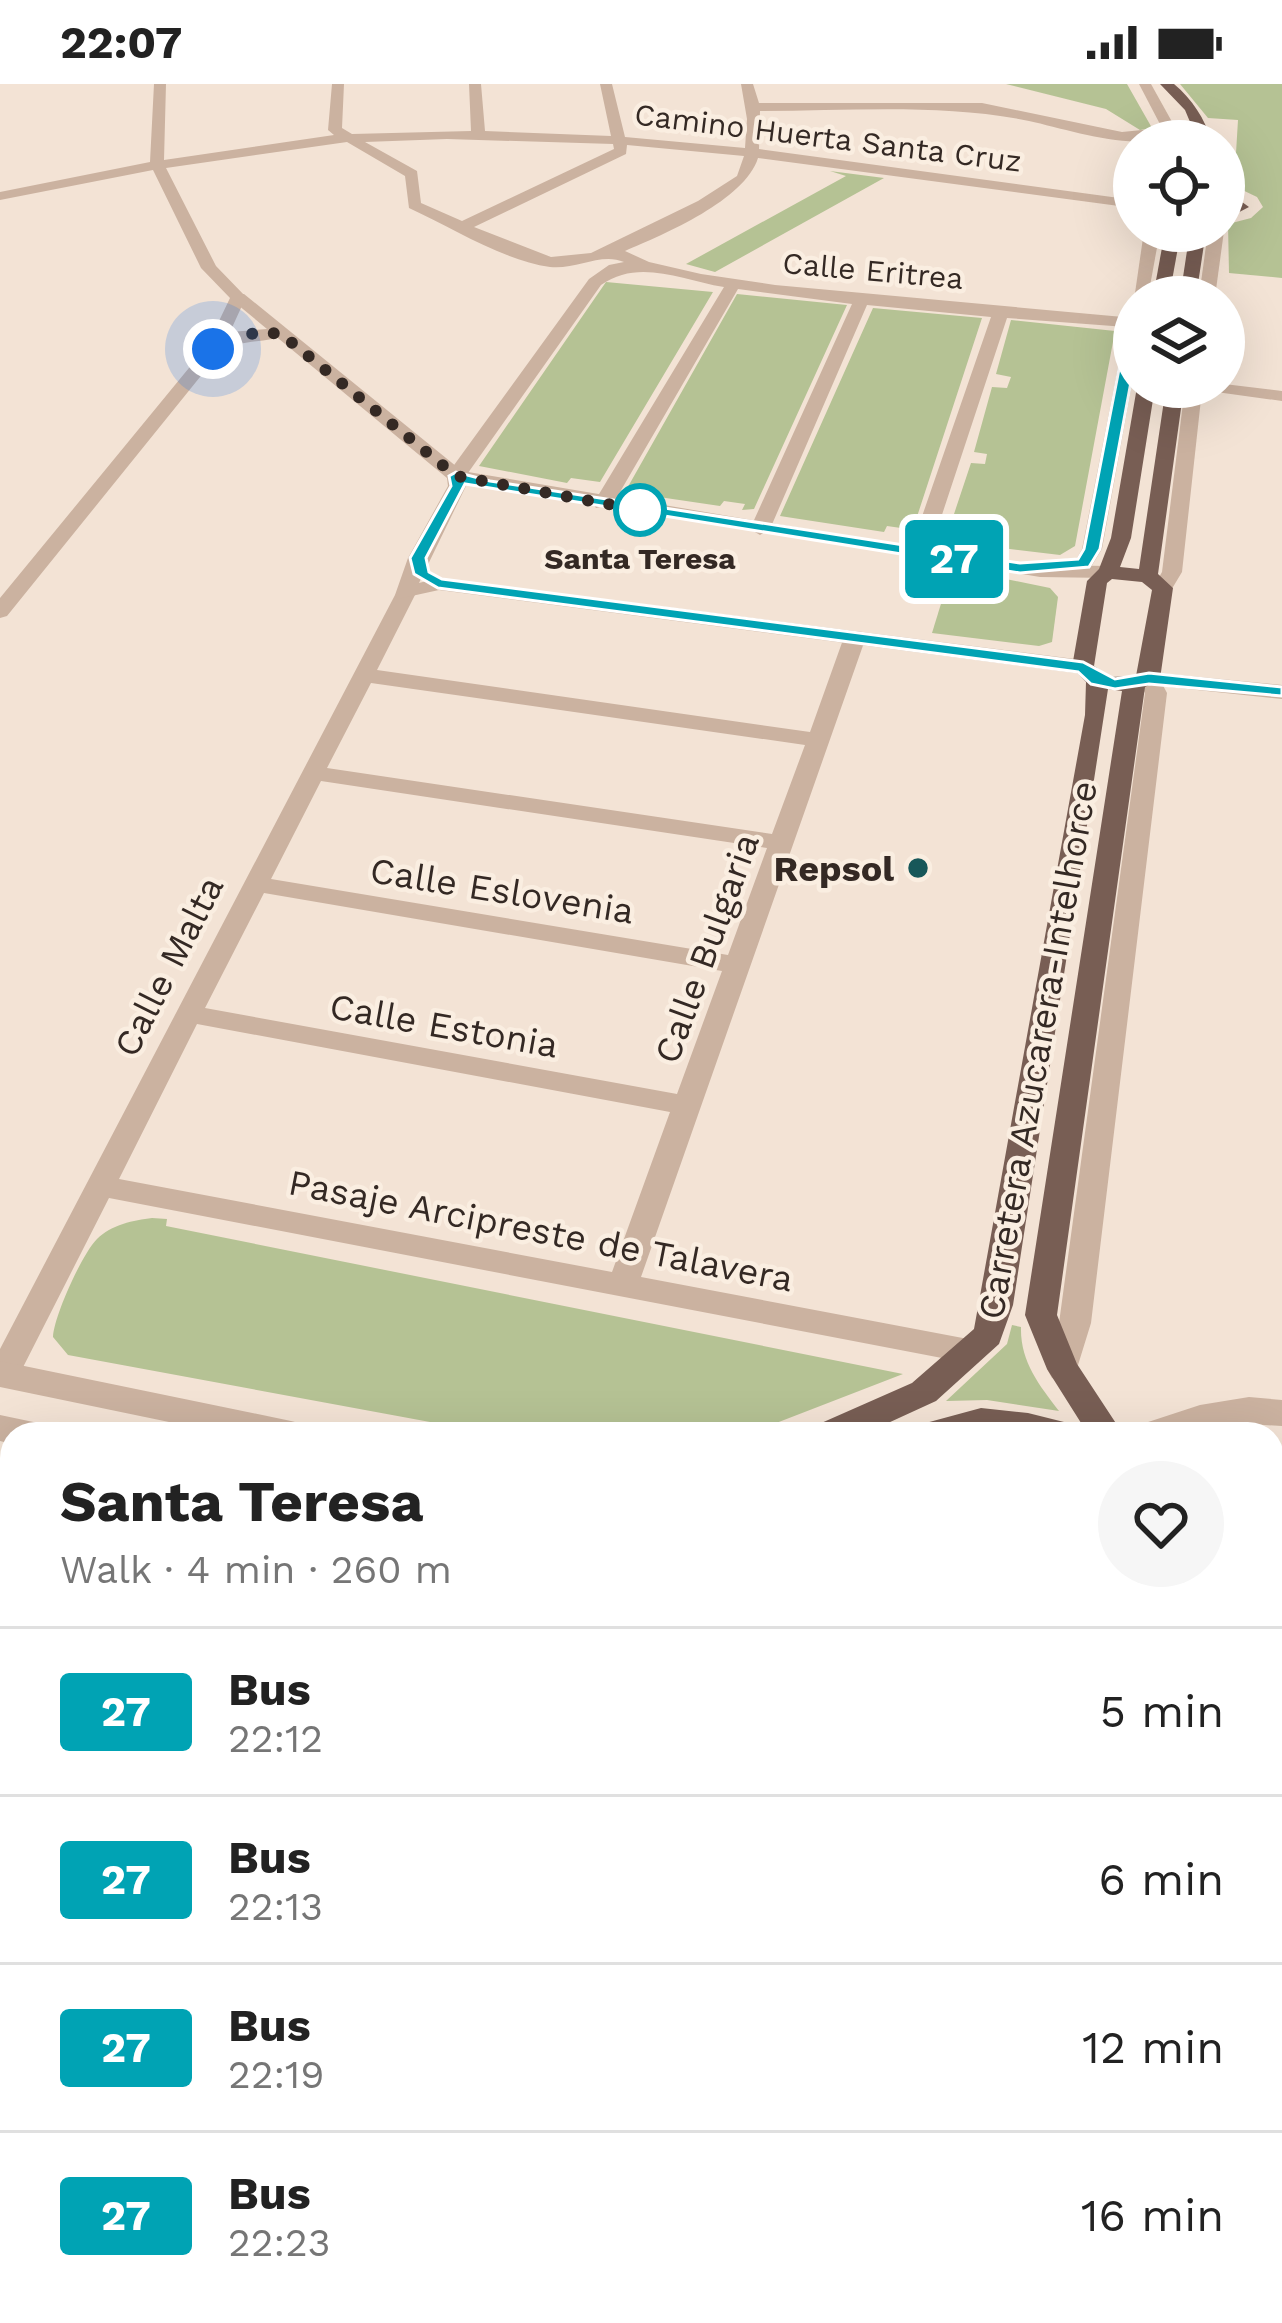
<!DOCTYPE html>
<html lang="en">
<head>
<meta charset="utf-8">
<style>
	body { margin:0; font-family:"Work Sans",sans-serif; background:#f6f6f6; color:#222; height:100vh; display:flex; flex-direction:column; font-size:45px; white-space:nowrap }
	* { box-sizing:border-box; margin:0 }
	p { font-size:39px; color:#767676 }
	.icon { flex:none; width:66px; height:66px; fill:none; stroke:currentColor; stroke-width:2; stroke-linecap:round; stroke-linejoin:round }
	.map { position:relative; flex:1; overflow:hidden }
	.drawer { position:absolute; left:0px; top:1338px; width:1284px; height:903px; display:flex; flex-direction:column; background:#fff; border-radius:36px 36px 0 0; box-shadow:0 12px 48px #0002 }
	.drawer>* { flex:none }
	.badge { padding:0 24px; border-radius:9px; font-size:42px; line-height:78px }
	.fabs { position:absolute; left:1113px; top:36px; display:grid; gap:24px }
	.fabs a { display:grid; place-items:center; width:132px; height:132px; border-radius:50%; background:#fff; box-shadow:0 12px 48px #0002; font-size:60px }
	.you { position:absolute; width:60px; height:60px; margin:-30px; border:9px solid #fff; border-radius:50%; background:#1a73e8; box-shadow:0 0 0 18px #1a73e833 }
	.map>.badge { position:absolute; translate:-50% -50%; box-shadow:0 0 0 6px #fff }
	.round { display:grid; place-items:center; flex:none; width:126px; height:126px; border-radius:63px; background:#f6f6f6 }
	.overview { display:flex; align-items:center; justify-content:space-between; height:204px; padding:0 60px }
	h1 { font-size:57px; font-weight:700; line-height:90px }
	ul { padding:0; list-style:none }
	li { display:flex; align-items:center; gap:36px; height:168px; padding:0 60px; border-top:3px solid #e0e0e0 }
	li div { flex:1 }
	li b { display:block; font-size:45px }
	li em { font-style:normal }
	li .badge { min-width:132px; font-weight:700; text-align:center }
	.status { display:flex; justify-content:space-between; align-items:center; height:84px; padding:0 60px; background:#fff; direction:ltr }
	.status svg { height:33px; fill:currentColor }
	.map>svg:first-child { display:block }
	.green { fill:#b5c294 }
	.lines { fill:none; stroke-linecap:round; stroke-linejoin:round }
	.minor { fill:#cbb2a0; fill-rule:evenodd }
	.tertiary { fill:#cbb2a0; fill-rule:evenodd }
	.primary { fill:#785e54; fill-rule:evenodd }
	.line { fill:#00a3b4; stroke:#fff; stroke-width:3 }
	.walk { stroke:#342924; stroke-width:12; stroke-dasharray:0 21.6 }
	.stop-dot { fill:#fff; stroke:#00a3b4; stroke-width:6 }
	.poi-dot { fill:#175759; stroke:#faeee1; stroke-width:4.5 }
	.labels { text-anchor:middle; stroke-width:9; stroke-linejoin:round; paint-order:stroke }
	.far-street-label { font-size:30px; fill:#342924; stroke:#faeee1 }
	.far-stop-label { font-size:30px; font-weight:bold; fill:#342924; stroke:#faeee1 }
	.poi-label { font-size:36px; font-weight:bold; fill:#342924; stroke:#faeee1; text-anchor:end }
	.street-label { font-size:36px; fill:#342924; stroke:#faeee1 }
</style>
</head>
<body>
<div class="status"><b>22:07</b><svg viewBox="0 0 49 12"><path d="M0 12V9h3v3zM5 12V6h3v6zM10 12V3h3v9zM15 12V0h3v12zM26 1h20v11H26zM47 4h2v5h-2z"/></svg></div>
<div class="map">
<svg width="1282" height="2239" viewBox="0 0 1282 2239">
	<rect width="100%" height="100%" fill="#f3e3d5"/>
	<g class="green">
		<path d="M1006,0H1127L1152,44L1140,46L1106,25Z"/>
		<path d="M1180,0H1282V194L1229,189L1228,140L1251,134L1263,123L1257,113L1234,102L1238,36L1208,34Z"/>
		<path d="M830,87L884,94L715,188L686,180L846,92Z"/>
		<path d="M606,198L713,208L600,398L571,394L567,399L479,382Z"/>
		<path d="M737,210L847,221L754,425L742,426L745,420L724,417L720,422L625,408Z"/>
		<path d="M873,224L982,234L911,451L900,450L901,444L887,442L884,448L780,432Z"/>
		<path d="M1011,236L1115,247L1075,462L1060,471L945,457L971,379L985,380L987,370L974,368L992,303L1007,304L1011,293L996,290Z"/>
		<path d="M952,484L1050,504L1058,513L1052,558L1039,562L932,549Z"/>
		<path d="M152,1134L167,1135L166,1142L903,1290L748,1350H495L68,1271L53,1253C54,1232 82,1170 97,1155C111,1141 134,1136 152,1134Z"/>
		<path d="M1012,1241L1021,1243C1020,1277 1039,1301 1059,1327L987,1316L946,1317L1007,1260Z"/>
		<path d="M0,1928L12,1932V2229H80L77,2239H0Z"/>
	</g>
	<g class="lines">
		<g class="minor">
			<path d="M154,0H166L164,76L334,51L328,46L332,0H344L342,44L352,50L471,47L469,0H481L485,47L611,52L600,0H612L625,53L745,64L747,35L741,0H753L759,19H982L1122,48L1162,44L1139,0H1151L1176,45C1147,73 1071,46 1029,37C942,19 849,27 760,27L759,65L1134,116V124L758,74C745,116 665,150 625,167L649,178L701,190L775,201L1134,234V289L1102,465L1091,483L1084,485L1032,490L1022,484L1032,478L1077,474L1082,465L1126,243L1007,234L929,470L919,476L909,470L991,233L867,221L770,445L760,451L750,445L852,220L738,205L613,420L596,424L593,420L724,203C681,196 639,174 601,201L463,396H449V388L589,195L609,181L624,178C601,168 576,186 550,183C502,176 453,144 409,124L405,92L347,58L166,84L216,182L246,213L230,248L280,244L288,249C270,260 245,254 221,267L7,532L0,534V514L207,262L230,214L201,184L153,86L0,116V108L150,78ZM447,55L613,60L614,65L462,137L421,119L417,87L365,58ZM627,61L744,72L737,92L698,117L591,169L551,173L474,143L626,70Z"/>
			<path d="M1144,147H1160L1148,213L1134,216Z"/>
			<path d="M1208,147H1224L1215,213H1199Z"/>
			<path d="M1224,300L1282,307V317L1202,306L1182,488L1170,508H1156L1153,504L1162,488L1185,303Z"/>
			<path d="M405,505L415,511L377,586L810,648L844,553L855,547L863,548L866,553L641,1193L968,1255L979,1258L984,1267L979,1276L968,1279L109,1114L15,1299L0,1302V1265L395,511ZM371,599L805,661L772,750L327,684ZM321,697L767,764L728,871L271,795ZM264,809L722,887L677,1010L205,924ZM197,940L670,1028L612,1188L119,1095Z"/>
			<path d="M1149,588L1157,590L1167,609L1091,1239L1074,1294L1063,1298L1052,1294L1047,1285L1059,1239L1145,609L1138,595Z"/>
			<path d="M1249,1313L1282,1316V1342L1249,1340L1193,1350H1137L1142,1340L1200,1321Z"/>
		</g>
		<g class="tertiary">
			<path d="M232,210H244L462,387L919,464L1040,481L1108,482L1118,488L1108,494L1040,493L467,400L419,499L438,494L1083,576L1094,583L1083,590L439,506L398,515L395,511L408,474L448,402L447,394L232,216Z"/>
			<path d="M1149,588L1282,601V615L1141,600V590Z"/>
			<path d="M0,1277L291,1337L303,1340L308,1350H227L0,1303Z"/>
			<path d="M0,1331L43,1340L48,1350H12V1360L0,1357Z"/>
		</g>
		<g class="primary">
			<path d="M1160,0H1174C1193,16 1204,34 1212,57H1198L1185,26Z"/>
			<path d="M1224,105L1249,123L1224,136V126L1232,122L1224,116Z"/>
			<path d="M1165,147H1181L1169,213H1153Z"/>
			<path d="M1190,147H1206L1196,213H1180Z"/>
			<path d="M1137,303H1155L1131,454L1120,483L1139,485L1166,303H1184L1158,490L1173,504L1160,595L1145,603L1057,1231L1077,1280L1123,1350H1088L1047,1285L1025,1231L1122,607L1108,605L1013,1221L999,1260L936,1317L864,1350H814L819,1340L912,1299L974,1245L1085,631L1086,598L1072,583L1087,497L1099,485L1111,454ZM1112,495L1142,498L1152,506L1136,592L1110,593L1094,582L1107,499Z"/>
			<path d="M981,1324L1028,1329L1072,1340L1077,1350H917L922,1340Z"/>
			<path d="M1272,1493L1282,1496V1528L1272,1524Z"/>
			<path d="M1272,1605L1282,1607V1641L1272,1639Z"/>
		</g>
	</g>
	<path class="line" d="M1134,240L1141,244L1100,465L1089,483L1020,489L465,400L426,474L429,488L442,495L1083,578L1115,595L1149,589L1282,603V612L1149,600L1115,605L1091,600L1078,588L438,504L414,490L410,474L451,402L449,392L456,388L490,397L1020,479L1078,475L1084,465L1127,244Z"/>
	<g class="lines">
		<path class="walk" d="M213,265L239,250L280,249L456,392L640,426"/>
	</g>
	<circle class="stop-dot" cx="640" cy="426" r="24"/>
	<circle class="poi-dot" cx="918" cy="784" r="12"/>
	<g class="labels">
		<g class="far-street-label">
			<text transform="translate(828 54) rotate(7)" y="10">Camino Huerta Santa Cruz</text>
			<text transform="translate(873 187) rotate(5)" y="10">Calle Eritrea</text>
		</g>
		<g class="far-stop-label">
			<text x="640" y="485">Santa Teresa</text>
		</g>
		<g class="poi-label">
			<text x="894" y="797">Repsol</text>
		</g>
		<g class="street-label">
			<text transform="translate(502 806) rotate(9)" y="13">Calle Eslovenia</text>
			<text transform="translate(706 864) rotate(-70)" y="13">Calle Bulgaria</text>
			<text transform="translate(168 882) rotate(-63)" y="13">Calle Malta</text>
			<text transform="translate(444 941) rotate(10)" y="13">Calle Estonia</text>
			<text transform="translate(1037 966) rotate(-80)" y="13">Carretera Azucarera-Intelhorce</text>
			<text transform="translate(541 1146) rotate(11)" y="13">Pasaje Arcipreste de Talavera</text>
		</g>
	</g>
</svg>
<div class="fabs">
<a><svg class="icon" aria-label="locate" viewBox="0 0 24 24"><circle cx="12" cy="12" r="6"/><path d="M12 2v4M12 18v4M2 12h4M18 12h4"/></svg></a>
<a><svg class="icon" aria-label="layers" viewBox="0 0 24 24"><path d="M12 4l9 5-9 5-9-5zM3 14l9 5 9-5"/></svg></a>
</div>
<div class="you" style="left:213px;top:265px"></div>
<b class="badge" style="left:954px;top:475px;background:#00a3b4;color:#fff">27</b>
<section class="drawer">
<div class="overview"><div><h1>Santa Teresa</h1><p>Walk · 4 min · 260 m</p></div><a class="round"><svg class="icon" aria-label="heart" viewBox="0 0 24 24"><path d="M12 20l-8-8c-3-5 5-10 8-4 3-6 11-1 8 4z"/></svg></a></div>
<ul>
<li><span class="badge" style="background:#00a3b4;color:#fff">27</span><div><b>Bus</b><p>22:12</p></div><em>5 min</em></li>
<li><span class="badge" style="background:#00a3b4;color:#fff">27</span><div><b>Bus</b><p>22:13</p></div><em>6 min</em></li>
<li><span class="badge" style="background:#00a3b4;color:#fff">27</span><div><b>Bus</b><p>22:19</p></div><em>12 min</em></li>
<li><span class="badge" style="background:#00a3b4;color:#fff">27</span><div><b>Bus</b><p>22:23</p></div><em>16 min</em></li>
</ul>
</section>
</div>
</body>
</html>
